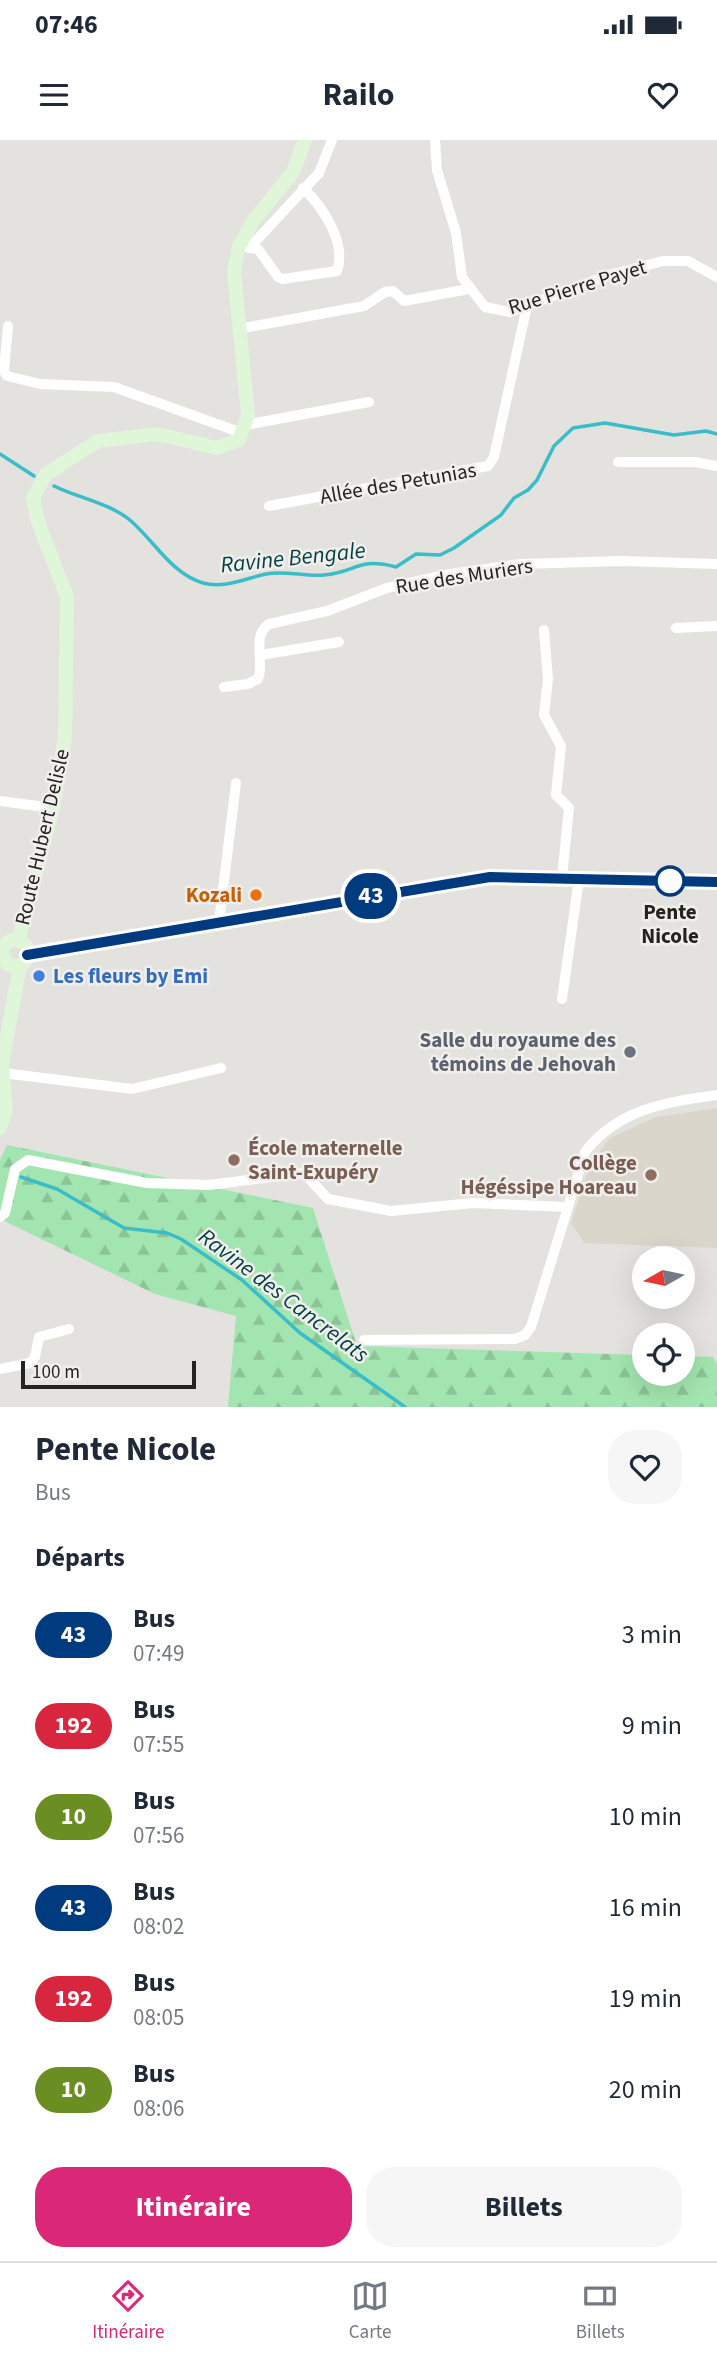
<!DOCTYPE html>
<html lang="fr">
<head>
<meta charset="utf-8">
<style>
	body { margin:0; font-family:"Source Sans 3",sans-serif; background:#f6f6f7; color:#1f2937; height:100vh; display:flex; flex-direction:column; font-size:26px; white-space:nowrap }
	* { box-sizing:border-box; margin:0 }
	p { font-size:23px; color:#747a83 }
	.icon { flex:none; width:38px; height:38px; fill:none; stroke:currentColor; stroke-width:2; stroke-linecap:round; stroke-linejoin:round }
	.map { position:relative; height:1267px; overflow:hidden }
	.drawer { display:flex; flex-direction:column; background:#fff; flex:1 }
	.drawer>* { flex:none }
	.badge { padding:0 14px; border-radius:23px; font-size:24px; line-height:46px }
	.needle { width:46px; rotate:261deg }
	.controls { position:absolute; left:632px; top:1106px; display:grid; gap:14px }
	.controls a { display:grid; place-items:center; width:63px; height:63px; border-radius:50%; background:#fff; box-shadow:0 7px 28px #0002; font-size:35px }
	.scale { position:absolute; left:21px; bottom:18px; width:175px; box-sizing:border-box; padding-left:7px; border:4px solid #242322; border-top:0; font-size:19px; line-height:24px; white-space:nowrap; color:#242322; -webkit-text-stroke:5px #f1efeb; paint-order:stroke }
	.map>.badge { position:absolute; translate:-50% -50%; box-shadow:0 0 0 4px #fff }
	h2 { padding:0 35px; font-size:26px; line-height:63px }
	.round { display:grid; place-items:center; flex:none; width:74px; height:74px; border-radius:28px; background:#f6f6f7 }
	.summary { display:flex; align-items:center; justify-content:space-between; height:119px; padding:0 35px }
	h1 { font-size:33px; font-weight:700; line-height:52px }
	.action { display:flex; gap:14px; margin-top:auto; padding:14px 35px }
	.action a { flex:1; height:80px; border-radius:28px; background:#db2777; color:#fff; font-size:28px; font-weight:700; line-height:80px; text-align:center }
	.action a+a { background:#f6f6f7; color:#1f2937 }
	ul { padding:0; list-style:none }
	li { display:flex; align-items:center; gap:21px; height:91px; padding:0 35px }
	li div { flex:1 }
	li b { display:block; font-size:26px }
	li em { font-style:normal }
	li .badge { min-width:77px; font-weight:700; text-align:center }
	.status { display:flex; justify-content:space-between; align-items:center; height:49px; padding:0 35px; background:#fff; direction:ltr }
	.status svg { height:19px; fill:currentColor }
	header { display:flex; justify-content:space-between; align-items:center; height:91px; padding:0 35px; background:#fff; font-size:32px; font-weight:700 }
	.menu { display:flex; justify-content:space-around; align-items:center; height:98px; border-top:2px solid #e0e1e3; background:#fff; font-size:19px; color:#747a83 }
	.menu a { display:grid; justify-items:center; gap:4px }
	.menu .on { color:#db2777 }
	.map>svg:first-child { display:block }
	.built { fill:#dad6cb }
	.forest { fill:url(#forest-firs) }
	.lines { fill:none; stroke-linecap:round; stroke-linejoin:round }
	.stream { stroke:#38bdc9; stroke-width:3.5 }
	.street { stroke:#fff; stroke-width:10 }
	.secondary { stroke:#dff6d9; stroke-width:14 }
	.line-casing { stroke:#fff; stroke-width:16 }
	.line { stroke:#003b80; stroke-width:10 }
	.stop-dot { fill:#fff; stroke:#003b80; stroke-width:3.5 }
	.food-dot { fill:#e8710a; stroke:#f1efeb; stroke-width:2.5 }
	.shop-dot { fill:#3f7fe0; stroke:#f1efeb; stroke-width:2.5 }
	.worship-dot { fill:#6b7280; stroke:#f1efeb; stroke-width:2.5 }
	.education-dot { fill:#8d6e63; stroke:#f1efeb; stroke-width:2.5 }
	.labels { text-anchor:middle; stroke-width:5; stroke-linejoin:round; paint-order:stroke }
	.street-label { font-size:21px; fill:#242322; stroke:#f1efeb }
	.food-label { font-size:21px; font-weight:bold; fill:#c56008; stroke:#f1efeb; text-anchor:end }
	.stop-label { font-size:21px; font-weight:bold; fill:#242322; stroke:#f1efeb }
	.shop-label { font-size:21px; font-weight:bold; fill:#366cbe; stroke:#f1efeb; text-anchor:start }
	.worship-label { font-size:21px; font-weight:bold; fill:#5b616d; stroke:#f1efeb; text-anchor:end }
	.education-label { font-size:21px; font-weight:bold; fill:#785e54; stroke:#f1efeb; text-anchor:start }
	.water-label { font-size:23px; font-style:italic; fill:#023f45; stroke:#f1efeb }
</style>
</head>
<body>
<div class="status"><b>07:46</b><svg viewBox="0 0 49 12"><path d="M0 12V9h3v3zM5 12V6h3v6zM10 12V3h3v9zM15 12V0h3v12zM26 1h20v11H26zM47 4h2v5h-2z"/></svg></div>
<header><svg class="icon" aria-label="menu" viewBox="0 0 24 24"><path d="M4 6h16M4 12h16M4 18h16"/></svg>Railo<svg class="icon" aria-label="heart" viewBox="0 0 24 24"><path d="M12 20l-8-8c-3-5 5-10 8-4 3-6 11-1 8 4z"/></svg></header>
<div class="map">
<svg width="717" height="1267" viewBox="0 0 717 1267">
	<defs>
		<pattern id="forest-firs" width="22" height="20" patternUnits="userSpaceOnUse" patternTransform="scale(1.75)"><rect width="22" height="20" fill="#a3e5b0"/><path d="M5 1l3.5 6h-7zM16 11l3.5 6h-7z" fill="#8cc497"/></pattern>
	</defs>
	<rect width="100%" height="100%" fill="#e3e2de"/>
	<path class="built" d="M717,968V1108L584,1103L571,1083L590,1025L610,998L656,977Z"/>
	<path class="forest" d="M7,1005L313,1068L357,1206L644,1215V1234H682L683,1216L713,1217L717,1224V1267H228L236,1176L155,1154L0,1079V1020Z"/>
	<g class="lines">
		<g class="stream">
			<path d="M0,314L34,336"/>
			<path d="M54,346C78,358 110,363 131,381C155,402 172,434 203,443C225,449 246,438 266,434C285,430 305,437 324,435C358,432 356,417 396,427L416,414L440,415L454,408L501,375L514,358L528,350L537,340L554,306L573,288L605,283L674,295L706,291L717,294"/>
			<path d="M21,1037L57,1049L124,1088L167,1093L181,1099L242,1140L300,1193L405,1267"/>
		</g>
		<g class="street">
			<path d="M435,0L437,30L456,93L462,137L485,167L510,172L609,135L663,121H688L717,137"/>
			<path d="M239,106L258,109L278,137L283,139L337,131C347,102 322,66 303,48"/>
			<path d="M251,106L319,33L332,0"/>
			<path d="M8,186L4,231L7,236L40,244L114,247L242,293"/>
			<path d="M238,189L364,166L385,152L393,151L404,161L469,149"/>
			<path d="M245,285L369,262"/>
			<path d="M618,322H695L717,326"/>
			<path d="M269,366L488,326L494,317L527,166"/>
			<path d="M676,488L717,486"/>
			<path d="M544,490L548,539L544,575L561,606L556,655L569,668L562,738"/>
			<path d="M261,515L339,502"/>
			<path d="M224,547L248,544L258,539C265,521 251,496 269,484L327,471L387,448L450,434L520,424L622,421L717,424"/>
			<path d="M0,661L53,668"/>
			<path d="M219,782L236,643"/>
			<path d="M0,811H2"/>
			<path d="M27,815L490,737L717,742"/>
			<path d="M562,859L579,739"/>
			<path d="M3,933L132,949L221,928"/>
			<path d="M0,1077L5,1073L15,1029L28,1020L147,1043L209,1045L304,1033L328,1059L391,1071L473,1063L567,1067"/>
			<path d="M364,1200L515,1199L525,1195L531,1187L585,1012C618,969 666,962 717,955"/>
			<path d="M0,1229L30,1223L35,1217L39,1197L69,1189"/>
		</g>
		<g class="secondary">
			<circle cx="15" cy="813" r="13"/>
			<path d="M18,801L53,668L65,596L67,457L38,382L33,358L46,334L98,301L157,294L217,308L239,300L248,275L234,131L239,106L254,80L293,32L305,0"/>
			<path d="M0,988L6,969L2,924L20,825"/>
		</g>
	</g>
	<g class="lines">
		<defs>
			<path id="line" d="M27,815L490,737L717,742"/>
		</defs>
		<use href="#line" class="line-casing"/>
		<use href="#line" class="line"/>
	</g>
	<circle class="stop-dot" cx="670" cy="741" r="14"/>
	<circle class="food-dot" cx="256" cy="755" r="7"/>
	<circle class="shop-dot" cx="39" cy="836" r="7"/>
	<circle class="worship-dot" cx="630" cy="912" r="7"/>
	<g class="education-dot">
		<circle cx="234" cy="1020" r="7"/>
		<circle cx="651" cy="1035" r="7"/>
	</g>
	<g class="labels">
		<g class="street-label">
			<text transform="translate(577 147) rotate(-17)" y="7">Rue Pierre Payet</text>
			<text transform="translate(398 343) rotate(-10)" y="7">Allée des Petunias</text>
			<text transform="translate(464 436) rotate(-9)" y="7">Rue des Muriers</text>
			<text transform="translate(42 697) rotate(-77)" y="7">Route Hubert Delisle</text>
		</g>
		<g class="food-label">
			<text x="242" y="762">Kozali</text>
		</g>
		<g class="stop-label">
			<text x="670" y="779">Pente<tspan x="670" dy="24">Nicole</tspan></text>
		</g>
		<g class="shop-label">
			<text x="53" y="843">Les fleurs by Emi</text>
		</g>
		<g class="worship-label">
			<text x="616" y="907">Salle du royaume des<tspan x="616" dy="24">témoins de Jehovah</tspan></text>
		</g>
		<g class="education-label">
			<text x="248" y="1015">École maternelle<tspan x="248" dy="24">Saint-Exupéry</tspan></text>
			<text x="637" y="1030" text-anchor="end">Collège<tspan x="637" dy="24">Hégéssipe Hoareau</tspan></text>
		</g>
		<g class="water-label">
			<text transform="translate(293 417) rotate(-6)" y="8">Ravine Bengale</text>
			<text transform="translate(284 1155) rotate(37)" y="8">Ravine des Cancrelats</text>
		</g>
	</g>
</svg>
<div class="controls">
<a><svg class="needle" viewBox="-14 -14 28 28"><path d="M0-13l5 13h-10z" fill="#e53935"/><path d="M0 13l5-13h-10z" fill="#747a83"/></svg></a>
<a><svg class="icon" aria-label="locate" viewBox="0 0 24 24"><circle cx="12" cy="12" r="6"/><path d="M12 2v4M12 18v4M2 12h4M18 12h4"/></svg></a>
</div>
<div class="scale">100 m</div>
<b class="badge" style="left:371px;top:756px;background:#003b80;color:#fff">43</b>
</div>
<section class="drawer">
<div class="summary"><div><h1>Pente Nicole</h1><p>Bus</p></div><a class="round"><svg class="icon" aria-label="heart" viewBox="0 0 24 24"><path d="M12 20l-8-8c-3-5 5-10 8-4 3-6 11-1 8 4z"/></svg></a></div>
<h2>Départs</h2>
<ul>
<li><span class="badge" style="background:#003b80;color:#fff">43</span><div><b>Bus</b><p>07:49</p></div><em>3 min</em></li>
<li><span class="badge" style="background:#d7263d;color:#fff">192</span><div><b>Bus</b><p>07:55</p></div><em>9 min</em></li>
<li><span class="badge" style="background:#6b8e23;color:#fff">10</span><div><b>Bus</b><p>07:56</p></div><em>10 min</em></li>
<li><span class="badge" style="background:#003b80;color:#fff">43</span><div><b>Bus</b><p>08:02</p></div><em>16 min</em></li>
<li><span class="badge" style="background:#d7263d;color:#fff">192</span><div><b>Bus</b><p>08:05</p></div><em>19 min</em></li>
<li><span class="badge" style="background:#6b8e23;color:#fff">10</span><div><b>Bus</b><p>08:06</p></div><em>20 min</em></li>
</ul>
<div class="action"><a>Itinéraire</a><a>Billets</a></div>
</section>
<nav class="menu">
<a class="on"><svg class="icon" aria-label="directions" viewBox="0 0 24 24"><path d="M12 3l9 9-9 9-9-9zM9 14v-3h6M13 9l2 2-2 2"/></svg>Itinéraire</a>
<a><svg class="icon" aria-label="map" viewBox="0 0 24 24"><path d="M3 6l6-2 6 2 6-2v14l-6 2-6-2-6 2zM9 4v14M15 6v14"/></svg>Carte</a>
<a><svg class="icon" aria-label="tickets" viewBox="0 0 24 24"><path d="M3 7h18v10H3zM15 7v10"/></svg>Billets</a>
</nav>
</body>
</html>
